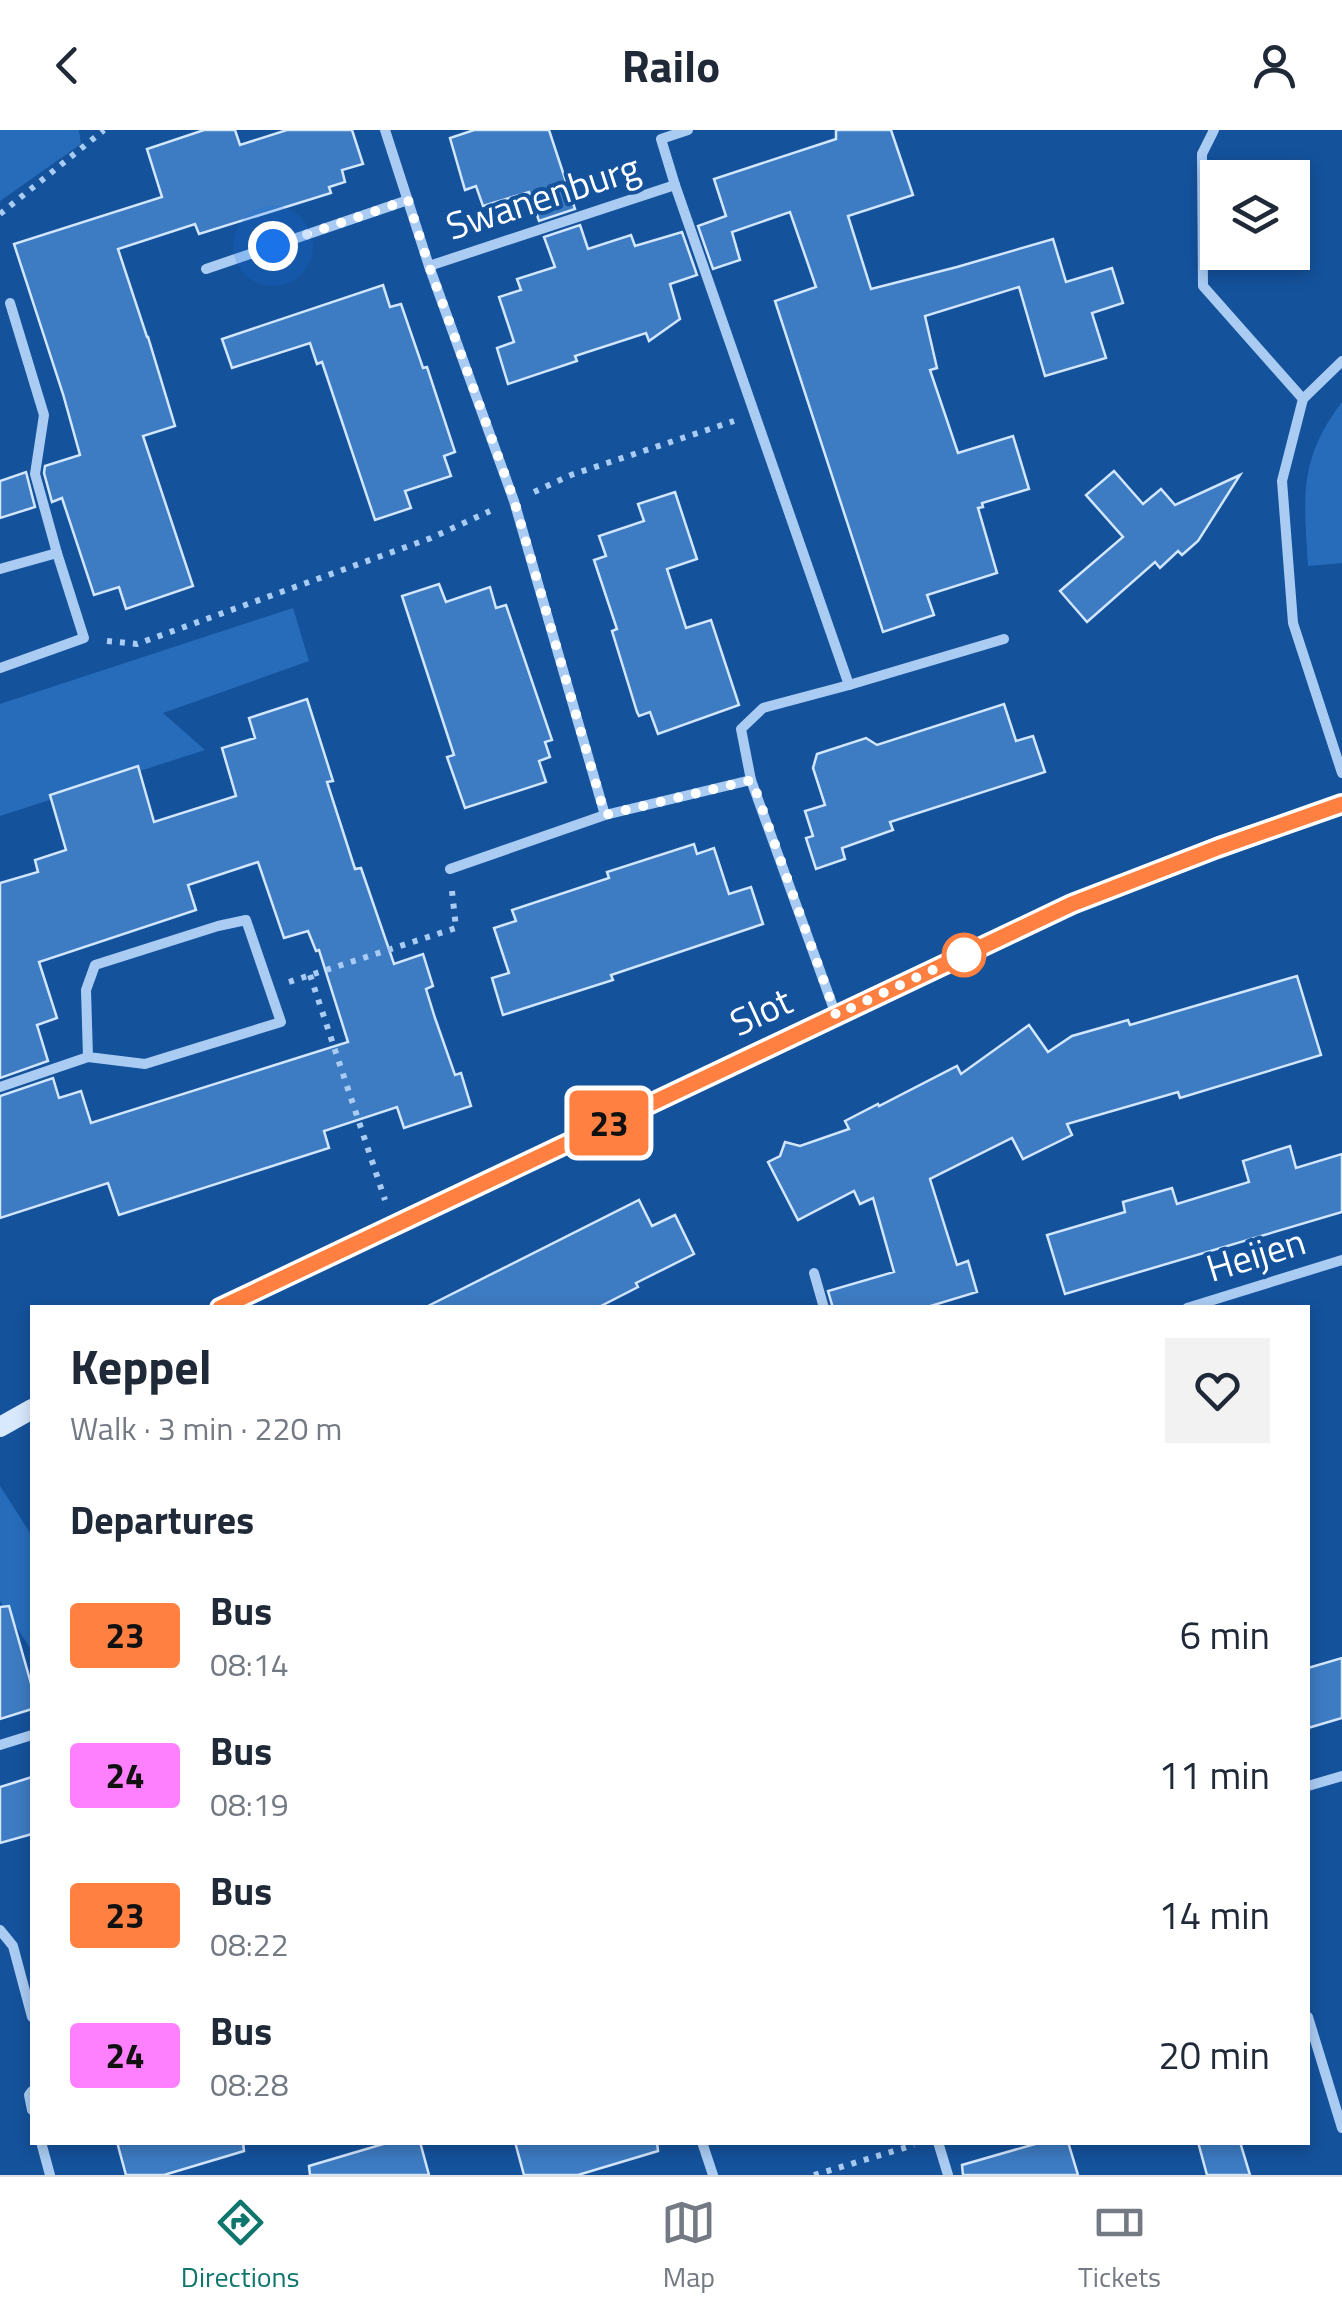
<!DOCTYPE html>
<html lang="en">
<head>
<meta charset="utf-8">
<style>
	body { margin:0; font-family:"Titillium Web",sans-serif; background:#f2f2f3; color:#1f2937; height:100vh; display:flex; flex-direction:column; font-size:38px; white-space:nowrap }
	* { box-sizing:border-box; margin:0 }
	p { font-size:32px; color:#747a83 }
	.icon { flex:none; width:55px; height:55px; fill:none; stroke:currentColor; stroke-width:2; stroke-linecap:round; stroke-linejoin:round }
	.map { position:relative; flex:1; overflow:hidden }
	.sheet { position:absolute; left:30px; top:1175px; width:1280px; height:840px; display:flex; flex-direction:column; background:#fff; border-radius:0px; box-shadow:0 5px 15px #0003 }
	.sheet>* { flex:none }
	.badge { padding:0 20px; border-radius:8px; font-size:35px; line-height:65px }
	.fabs { position:absolute; left:1200px; top:30px; display:grid; gap:20px }
	.fabs a { display:grid; place-items:center; width:110px; height:110px; border-radius:0px; background:#fff; box-shadow:0 5px 15px #0003; font-size:50px }
	.you { position:absolute; width:50px; height:50px; margin:-25px; border:8px solid #fff; border-radius:50%; background:#1a73e8; box-shadow:0 0 0 15px #1a73e833 }
	.map>.badge { position:absolute; translate:-50% -50%; box-shadow:0 0 0 5px #fff }
	h2 { padding:0 40px; font-size:38px; line-height:90px }
	.round { display:grid; place-items:center; flex:none; width:105px; height:105px; border-radius:0px; background:#f2f2f3 }
	.headline { display:flex; align-items:center; justify-content:space-between; height:170px; padding:0 40px }
	h1 { font-size:48px; font-weight:700; line-height:75px }
	ul { padding:0; list-style:none }
	li { display:flex; align-items:center; gap:30px; height:140px; padding:0 40px }
	li div { flex:1 }
	li b { display:block; font-size:38px }
	li em { font-style:normal }
	li .badge { min-width:110px; font-weight:700; text-align:center }
	header { display:flex; justify-content:space-between; align-items:center; height:130px; padding:0 40px; background:#fff; font-size:45px; font-weight:700 }
	.menu { display:flex; justify-content:space-around; align-items:center; height:140px; border-top:2px solid #e0e1e3; background:#fff; font-size:28px; color:#747a83 }
	.menu a { display:grid; justify-items:center; gap:5px }
	.menu .on { color:#0f766e }
	.map>svg:first-child { display:block }
	.green { fill:#276cba }
	.building { fill:#3d7bc2; stroke:#d2e6fd; stroke-width:2.5 }
	.lines { fill:none; stroke-linecap:round; stroke-linejoin:round }
	.path { stroke:#aaccf3; stroke-width:6; stroke-dasharray:5 8; stroke-linecap:butt }
	.street { stroke:#aaccf3; stroke-width:10 }
	.secondary { stroke:#d9e9fd; stroke-width:20 }
	.line-casing { stroke:#fff; stroke-width:22 }
	.line { stroke:#ff8040; stroke-width:15 }
	.walk { stroke:#fff; stroke-width:10; stroke-dasharray:0 18 }
	.stop-dot { fill:#fff; stroke:#ff8040; stroke-width:5 }
	.labels { text-anchor:middle; stroke-width:8; stroke-linejoin:round; paint-order:stroke }
	.street-label { font-size:38px; fill:#fff; stroke:#14529c }
</style>
</head>
<body>
<header><svg class="icon" aria-label="back" viewBox="0 0 24 24"><path d="M15 5l-7 7 7 7"/></svg>Railo<svg class="icon" aria-label="person" viewBox="0 0 24 24"><circle cx="12" cy="8" r="4"/><path d="M4 21q1-7 8-7t8 7"/></svg></header>
<div class="map">
<svg width="1342" height="2045" viewBox="0 0 1342 2045">
	<rect width="100%" height="100%" fill="#14529c"/>
	<g class="green">
		<path d="M0,0H79L81,14L0,71Z"/>
		<path d="M1342,272V433L1308,436C1304,367 1298,330 1342,272Z"/>
		<path d="M293,478L309,531L163,583L205,620L0,686V574Z"/>
		<path d="M0,1356L32,1406V1521L0,1471Z"/>
	</g>
	<g class="building">
		<path d="M204,0H235L240,15L287,0H352L363,34L342,40L345,52L329,57L331,63L199,104L195,94L118,119L147,207H148L175,296L143,306L193,456L126,479L119,457L94,465L62,368L52,372L44,343L45,336L80,325L63,264L14,114L162,67L147,19Z"/>
		<path d="M474,0H549L575,79L539,91L529,62L483,76L476,56L465,60L450,8Z"/>
		<path d="M836,0H891L913,65L848,86L871,159L957,137L1053,109L1066,152L1112,138L1123,173L1092,183L1106,228L1045,246L1019,157L925,186L937,238L930,240L958,323L1013,306L1029,359L982,373L983,377L978,378L997,443L927,465L934,485L883,502L775,171L816,157L790,82L732,102L740,130L713,139L698,96L726,86L714,49L836,9Z"/>
		<path d="M580,95L588,119L631,105L635,116L682,102L697,145L670,154L680,189L649,211L646,203L575,226L577,231L508,254L497,218L514,212L499,167L521,160L517,149L555,137L544,107Z"/>
		<path d="M383,155L390,177L401,174L423,238L427,237L455,322L444,326L451,346L405,361L411,378L375,390L322,232L317,234L310,213L232,238L222,209Z"/>
		<path d="M1114,341L1143,374L1161,359L1175,375L1240,345L1198,411L1182,425L1178,421L1160,438L1155,432L1087,492L1060,461L1123,407L1086,365Z"/>
		<path d="M26,342L35,377L0,388V351Z"/>
		<path d="M675,362L697,429L667,439L686,498L711,490L739,575L658,604L650,582L639,586L637,582L612,501L617,499L594,430L606,426L599,406L644,391L638,374Z"/>
		<path d="M439,454L446,472L490,457L496,478L506,475L552,610L545,612L550,627L539,631L546,652L465,678L447,627L454,625L402,466Z"/>
		<path d="M307,569L333,651L327,652L355,739L361,738L394,834L423,824L433,856L426,859L435,888L455,945L461,943L471,976L404,998L397,977L324,1001L329,1018L119,1085L108,1053L0,1088V966L53,948L59,968L81,961L91,993L348,912L319,820L316,821L308,801L284,808L258,732L188,755L196,780L39,832L57,888L37,895L48,931L0,948V753L38,742L35,730L66,720L50,665L138,636L154,692L236,666L222,618L255,608L249,588Z"/>
		<path d="M1004,574L1016,611L1033,606L1045,642L890,692L893,700L842,718L845,729L816,739L806,708L813,706L805,681L825,675L813,638L817,624L866,608L877,615Z"/>
		<path d="M694,714L697,724L714,718L729,764L751,757L763,794L611,845L613,850L503,885L492,848L509,843L494,798L516,791L512,780L609,748L607,742Z"/>
		<path d="M1297,846L1321,925L1180,968L1178,962L1067,994L1072,1005L1023,1029L1012,1008L930,1049L957,1135L968,1131L977,1162L924,1178H833L828,1161L894,1142L873,1068L860,1074L854,1061L798,1090L768,1032L780,1026L785,1012L800,1016L849,999L845,991L878,974L879,976L957,936L961,944L1029,895L1048,922L1072,906L1128,890L1130,895Z"/>
		<path d="M1290,1016L1296,1038L1342,1024V1082L1065,1164L1047,1105L1125,1082L1123,1072L1172,1058L1177,1074L1249,1052L1243,1031Z"/>
		<path d="M639,1070L652,1096L675,1085L694,1124L636,1153L638,1157L597,1178H424Z"/>
		<path d="M9,1476L32,1557V1579L0,1589V1477Z"/>
		<path d="M1342,1528V1588L1308,1598V1538Z"/>
		<path d="M32,1647V1704L0,1713V1657Z"/>
		<path d="M117,2012H243L244,2021L164,2045H126Z"/>
		<path d="M390,2012H420L429,2045H310L309,2036Z"/>
		<path d="M515,2012H657L658,2021L578,2045H524Z"/>
		<path d="M1042,2012H1068L1078,2045H963L962,2035Z"/>
		<path d="M1198,2012H1240L1250,2045H1207Z"/>
	</g>
	<g class="lines">
		<g class="path">
			<path d="M0,84L104,0"/>
			<path d="M534,362L571,345L734,291"/>
			<path d="M107,511L137,514L431,408L490,381"/>
			<path d="M310,845L385,1070"/>
			<path d="M289,852L456,798L452,761"/>
			<path d="M814,2045L914,2015"/>
		</g>
		<g class="street">
			<path d="M385,0L429,136L514,371L605,685L751,650"/>
			<path d="M688,0L661,9L675,55L849,555L763,578L741,599L751,650L836,885"/>
			<path d="M1214,0L1202,24L1203,156L1303,269"/>
			<path d="M429,136L675,55"/>
			<path d="M206,139L408,70"/>
			<path d="M1342,231L1303,269L1282,351L1293,493L1342,643"/>
			<path d="M0,439L57,423"/>
			<path d="M0,538L84,508L57,423L35,344L44,285L10,173"/>
			<path d="M849,555L1004,509"/>
			<path d="M450,739L605,685"/>
			<path d="M0,957L88,927L145,934L281,892L246,790L218,796L95,835L86,860L88,927"/>
			<path d="M814,1143L824,1178"/>
			<path d="M1187,1178L1342,1130"/>
			<path d="M0,1615L32,1605"/>
			<path d="M1308,1656L1342,1646"/>
			<path d="M0,1800L13,1816L32,1887"/>
			<path d="M1308,1887L1342,1998"/>
			<path d="M32,1961L29,1965L32,1980"/>
			<path d="M41,2012L50,2045"/>
			<path d="M702,2012L713,2045"/>
			<path d="M938,2012L948,2045"/>
		</g>
		<g class="secondary">
			<path d="M220,1178L1072,774L1217,717L1342,674"/>
			<path d="M0,1297L32,1279"/>
		</g>
	</g>
	<g class="lines">
		<defs>
			<path id="line" d="M220,1178L1072,774L1217,718L1342,674"/>
		</defs>
		<use href="#line" class="line-casing"/>
		<use href="#line" class="line"/>
		<path class="walk" d="M273,116L408,70L429,136L514,370L605,685L752,650L836,885L971,822L964,825"/>
	</g>
	<circle class="stop-dot" cx="964" cy="825" r="20"/>
	<g class="labels">
		<g class="street-label">
			<text transform="translate(543 67) rotate(-18)" y="13">Swanenburg</text>
			<text transform="translate(761 882) rotate(-25)" y="13">Slot</text>
			<text transform="translate(1256 1125) rotate(-17)" y="13">Heijen</text>
		</g>
	</g>
</svg>
<div class="fabs">
<a><svg class="icon" aria-label="layers" viewBox="0 0 24 24"><path d="M12 4l9 5-9 5-9-5zM3 14l9 5 9-5"/></svg></a>
</div>
<div class="you" style="left:273px;top:116px"></div>
<b class="badge" style="left:609px;top:993px;background:#ff8040;color:#111">23</b>
<section class="sheet">
<div class="headline"><div><h1>Keppel</h1><p>Walk · 3 min · 220 m</p></div><a class="round"><svg class="icon" aria-label="heart" viewBox="0 0 24 24"><path d="M12 20l-8-8c-3-5 5-10 8-4 3-6 11-1 8 4z"/></svg></a></div>
<h2>Departures</h2>
<ul>
<li><span class="badge" style="background:#ff8040;color:#111">23</span><div><b>Bus</b><p>08:14</p></div><em>6 min</em></li>
<li><span class="badge" style="background:#ff80ff;color:#111">24</span><div><b>Bus</b><p>08:19</p></div><em>11 min</em></li>
<li><span class="badge" style="background:#ff8040;color:#111">23</span><div><b>Bus</b><p>08:22</p></div><em>14 min</em></li>
<li><span class="badge" style="background:#ff80ff;color:#111">24</span><div><b>Bus</b><p>08:28</p></div><em>20 min</em></li>
</ul>
</section>
</div>
<nav class="menu">
<a class="on"><svg class="icon" aria-label="directions" viewBox="0 0 24 24"><path d="M12 3l9 9-9 9-9-9zM9 14v-3h6M13 9l2 2-2 2"/></svg>Directions</a>
<a><svg class="icon" aria-label="map" viewBox="0 0 24 24"><path d="M3 6l6-2 6 2 6-2v14l-6 2-6-2-6 2zM9 4v14M15 6v14"/></svg>Map</a>
<a><svg class="icon" aria-label="tickets" viewBox="0 0 24 24"><path d="M3 7h18v10H3zM15 7v10"/></svg>Tickets</a>
</nav>
</body>
</html>
